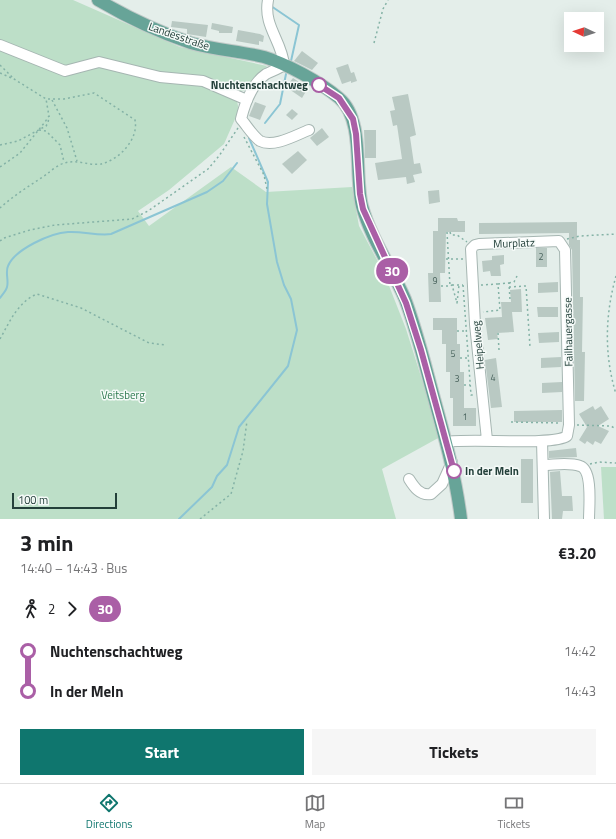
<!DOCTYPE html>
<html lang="en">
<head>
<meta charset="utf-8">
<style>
	body { margin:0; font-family:"Titillium Web",sans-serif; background:#f6f6f6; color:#202124; height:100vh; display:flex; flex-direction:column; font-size:15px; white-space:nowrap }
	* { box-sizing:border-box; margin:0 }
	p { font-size:13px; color:#757577 }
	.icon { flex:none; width:22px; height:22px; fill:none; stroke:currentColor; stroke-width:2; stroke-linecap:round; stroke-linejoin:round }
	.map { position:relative; height:519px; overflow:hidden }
	.side { display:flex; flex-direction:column; background:#fff; flex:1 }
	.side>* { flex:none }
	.badge { padding:0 8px; border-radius:13px; font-size:14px; line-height:26px }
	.needle { width:26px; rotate:274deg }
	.buttons { position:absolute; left:564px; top:12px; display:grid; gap:8px }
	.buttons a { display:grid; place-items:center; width:40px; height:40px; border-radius:0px; background:#fff; box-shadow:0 4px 16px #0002; font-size:20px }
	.scale { position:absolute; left:12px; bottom:10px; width:105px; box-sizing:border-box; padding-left:4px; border:2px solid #23403a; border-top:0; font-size:11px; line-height:14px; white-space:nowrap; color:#23403a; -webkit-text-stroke:3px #f5faf8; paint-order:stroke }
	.map>.badge { position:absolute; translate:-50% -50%; box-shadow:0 0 0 2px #fff }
	.legs { display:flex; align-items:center; gap:6px; height:44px; padding:0 20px; font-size:13px }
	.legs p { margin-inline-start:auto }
	.summary { display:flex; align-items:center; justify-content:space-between; height:68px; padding:0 20px }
	h1 { font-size:22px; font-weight:700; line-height:30px }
	.primary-button { display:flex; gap:8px; margin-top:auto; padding:8px 20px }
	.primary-button a { flex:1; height:46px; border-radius:0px; background:#0f766e; color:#fff; font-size:16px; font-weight:700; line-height:46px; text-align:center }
	.primary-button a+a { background:#f6f6f6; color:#202124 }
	ul { padding:0 20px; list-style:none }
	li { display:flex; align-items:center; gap:14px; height:40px; font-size:15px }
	li i { display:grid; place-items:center; width:6px; height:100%; margin:0 5px; background:currentColor }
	li i::after { content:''; width:10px; height:10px; margin:-5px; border:3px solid; border-radius:50%; background:#fff }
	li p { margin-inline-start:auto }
	li:first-child i { background:linear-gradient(#0000 50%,currentColor 0) }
	li:last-child i { background:linear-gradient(currentColor 50%,#0000 0) }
	.tab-bar { display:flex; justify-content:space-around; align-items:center; height:56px; border-top:1px solid #e0e0e0; background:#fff; font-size:11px; color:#757577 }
	.tab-bar a { display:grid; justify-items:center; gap:2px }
	.tab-bar .selected { color:#0f766e }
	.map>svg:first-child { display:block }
	.green { fill:#bddfc8 }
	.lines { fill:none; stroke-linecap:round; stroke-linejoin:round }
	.stream { stroke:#8bc5d4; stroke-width:2 }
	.building { fill:#b9c9c3 }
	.minor-casing { stroke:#a6b6b2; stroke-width:12 }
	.major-casing { stroke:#c1cac8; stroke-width:14 }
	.path { stroke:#84b2a6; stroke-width:1.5; stroke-dasharray:2 3; stroke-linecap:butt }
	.minor { stroke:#fff; stroke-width:10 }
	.major { stroke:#67a498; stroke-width:12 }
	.line-1-casing { stroke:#fff; stroke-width:9 }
	.line-1 { stroke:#aa5fa6; stroke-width:6 }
	.stop-1-dot { fill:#fff; stroke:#aa5fa6; stroke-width:2 }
	.labels { text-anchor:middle; stroke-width:3; stroke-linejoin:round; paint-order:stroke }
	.number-label { font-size:9px; fill:#48625c }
	.street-label { font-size:11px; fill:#23403a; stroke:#f5faf8 }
	.stop-label { font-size:11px; font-weight:bold; fill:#23403a; stroke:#f5faf8; text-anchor:end }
	.park-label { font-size:11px; fill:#2b784d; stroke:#f5faf8 }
</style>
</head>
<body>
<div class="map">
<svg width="616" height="519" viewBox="0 0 616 519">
	<rect width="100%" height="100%" fill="#e4eeea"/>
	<g class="green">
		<path d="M0,0H73L180,47L267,66L246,90L235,93L239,110L224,144L169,190L138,211L149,226L231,167L266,192L352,187L359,226L384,273L406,329L440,437L382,469L396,519H0Z"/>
		<path d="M601,467H616V519H604Z"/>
	</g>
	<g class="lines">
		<g class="stream">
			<path d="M271,6L299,25L291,61"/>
			<path d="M265,123L280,104L286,74"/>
			<path d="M0,298C2,295 6,291 7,287C9,281 5,272 8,266C15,249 51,233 68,232C83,231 97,236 111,234L207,192L223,181L237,163"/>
			<path d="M179,519L212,487L217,476L227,465L239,427L288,366L297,330L291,299L284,285L277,262L267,204L268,182L249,138"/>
		</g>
	</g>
	<g class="building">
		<path d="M172,21L208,25L206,37L187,34V29L171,27Z"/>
		<path d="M212,23L233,27L232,33H219V31L211,29Z"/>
		<path d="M238,30L260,34L264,36L263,42L259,41V45L236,41Z"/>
		<path d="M302,51L318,63L312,70L294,61Z"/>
		<path d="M348,64L351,73L354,72L357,81L351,83V81L342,84L336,68Z"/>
		<path d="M293,78L308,88L302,98L286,87Z"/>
		<path d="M408,94L416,135L410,137L414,164L420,163L422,173L413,175L415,182L407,184L406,177L378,180L375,163L402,159L397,125L393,126L390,111L395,110L392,97Z"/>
		<path d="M255,102L266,106L260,120L249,116Z"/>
		<path d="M292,109L298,114L292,120L286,115Z"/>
		<path d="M322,128L329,137L317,146L310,138Z"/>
		<path d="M364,130H376V158H365Z"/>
		<path d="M298,151L307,160L292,174L282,164Z"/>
		<path d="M439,190L440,202L429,204L428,191Z"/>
		<path d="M438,218H457L458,221H465V232H446L445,273H440L441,302H429L428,273H433V231H438Z"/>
		<path d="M577,222V240H580V297H583L582,352H585L584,401H575L572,250L569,245V233L479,234V223Z"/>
		<rect x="536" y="248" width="11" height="19"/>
		<path d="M504,255V264L500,265L501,276H491L490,271L483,272L482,261L492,260V256Z"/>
		<path d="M558,282V292L538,293V283Z"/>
		<path d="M521,289L522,312H512L514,332L497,333L498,339L488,340L485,318L502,317L501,302H511L510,290Z"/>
		<path d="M537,307H558V317H538Z"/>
		<path d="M433,318H457V344H460V372H464V408H476V426H453V398H450V372H446V344H442V330H433Z"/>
		<path d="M559,332V342L539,343L538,333Z"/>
		<path d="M561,357V367L541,368V358Z"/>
		<path d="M496,358L502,407L491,408L485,360Z"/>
		<path d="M562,382V392L542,393V383Z"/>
		<path d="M593,406L595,410L601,406L609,419L598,426L609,431L601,444L595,441L593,445L587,441L585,444L579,440L587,427L579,414Z"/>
		<path d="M562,410V422H514V411Z"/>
		<path d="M576,448L577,457L549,458V451Z"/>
		<rect x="521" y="459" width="12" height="44"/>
		<path d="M560,471L562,496H572L573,511H563L562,519H552L550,472Z"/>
	</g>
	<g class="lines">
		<defs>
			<g id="minor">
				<path d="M268,0C263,26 282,41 284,65C278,69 272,71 266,74C253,83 245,103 241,119C247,126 253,136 260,141C274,148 296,135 309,130"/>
				<path d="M0,45L65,71L99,62L160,77L203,81L247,100"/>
				<path d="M542,441L544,519"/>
				<path d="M446,442C471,438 553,446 567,436L569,425L565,250L559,241L479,244L475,245L471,249L475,324L487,440"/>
				<path d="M543,465C554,465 569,462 580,466C593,470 589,507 589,519"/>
				<path d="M409,479C414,487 420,496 431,494L442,484L452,462"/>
			</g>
			<path id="major" d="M98,0C127,17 158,32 191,43C215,50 240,51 264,57C287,64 320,82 339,98C365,120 354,174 362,206C371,239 392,268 405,299C417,331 425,365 434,398C445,438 456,478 461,519"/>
		</defs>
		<use href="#minor" class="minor-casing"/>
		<use href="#major" class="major-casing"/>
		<g class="path">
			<path d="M374,43L383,9L388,0"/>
			<path d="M0,65L13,78"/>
			<path d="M0,73L14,79L46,99H64L94,93L135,120C139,139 119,160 101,164C89,166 77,159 65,163C59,164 52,170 47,174C31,185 14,195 0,208"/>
			<path d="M52,100L67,128L77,161"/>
			<path d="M39,130L46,131L60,145L64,162"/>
			<path d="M244,137L264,175L267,189"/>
			<path d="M0,145L18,141L46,126L48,123L49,116"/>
			<path d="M0,167L20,153L45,122L49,116L46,99"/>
			<path d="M447,232L450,286L452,285L457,303L459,285"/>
			<path d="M450,232L451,235H457L467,242"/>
			<path d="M567,239L580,236L616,234"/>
			<path d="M0,241L4,238L30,230L55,225L132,219L148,211L208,169L219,156L238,128"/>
			<path d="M446,259H463"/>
			<path d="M616,276C605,315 604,355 616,394"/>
			<path d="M509,283L514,282L517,276"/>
			<path d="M498,284L509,283L510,300"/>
			<path d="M452,285H463"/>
			<path d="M463,285L471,395H475"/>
			<path d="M481,285L498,284L500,310L483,312"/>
			<path d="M441,286H450"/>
			<path d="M509,287L526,286L530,347"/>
			<path d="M457,331H465"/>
			<path d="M498,333L499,350"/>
			<path d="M0,339C10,321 18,302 37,294L81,308L149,343L165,345"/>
			<path d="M460,358H467"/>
			<path d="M464,385H470"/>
			<path d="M511,422L561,423"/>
			<path d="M577,425L611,426L616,429"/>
			<path d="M590,464L599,462L616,463"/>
			<path d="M200,519L231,494L243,451L247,421"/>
		</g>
		<use href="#minor" class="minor"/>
		<use href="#major" class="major"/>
	</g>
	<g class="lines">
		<defs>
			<path id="line-1" d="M319,85L339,98L353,119L356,134L360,194L363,209L406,303L421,350L454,471"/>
		</defs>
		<use href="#line-1" class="line-1-casing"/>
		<use href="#line-1" class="line-1"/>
	</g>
	<g class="stop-1-dot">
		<circle cx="319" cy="85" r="7"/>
		<circle cx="454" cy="471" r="7"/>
	</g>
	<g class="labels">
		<g class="number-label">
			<text x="541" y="260">2</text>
			<text x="435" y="284">9</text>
			<text x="453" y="357">5</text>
			<text x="493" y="381">4</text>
			<text x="457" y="382">3</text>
			<text x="465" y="420">1</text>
		</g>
		<g class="street-label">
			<text transform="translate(179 36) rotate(19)" y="4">Landesstraße</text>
			<text transform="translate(514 243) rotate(-2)" y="4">Murplatz</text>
			<text transform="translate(568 332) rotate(-91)" y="4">Failhauergasse</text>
			<text transform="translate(478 345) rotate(-95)" y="4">Heipelweg</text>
		</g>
		<g class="stop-label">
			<text x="308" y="89">Nuchtenschachtweg</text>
			<text x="465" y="475" text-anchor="start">In der Meln</text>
		</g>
		<g class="park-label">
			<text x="123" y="399">Veitsberg</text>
		</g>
	</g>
</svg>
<div class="buttons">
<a><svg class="needle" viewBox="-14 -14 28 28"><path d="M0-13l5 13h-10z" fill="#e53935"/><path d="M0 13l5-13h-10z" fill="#757577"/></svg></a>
</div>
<div class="scale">100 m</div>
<b class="badge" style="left:392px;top:271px;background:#aa5fa6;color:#fff">30</b>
</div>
<section class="side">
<div class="summary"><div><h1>3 min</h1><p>14:40 – 14:43 · Bus</p></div><b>€3.20</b></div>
<div class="legs"><svg class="icon" aria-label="walk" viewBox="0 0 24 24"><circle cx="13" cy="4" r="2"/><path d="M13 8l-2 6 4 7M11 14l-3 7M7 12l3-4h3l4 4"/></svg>2<svg class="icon" aria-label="forward" viewBox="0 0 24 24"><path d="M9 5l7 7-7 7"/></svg><b class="badge" style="background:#aa5fa6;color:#fff">30</b></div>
<ul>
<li><i style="color:#aa5fa6"></i><b>Nuchtenschachtweg</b><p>14:42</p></li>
<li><i style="color:#aa5fa6"></i><b>In der Meln</b><p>14:43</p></li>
</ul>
<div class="primary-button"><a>Start</a><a>Tickets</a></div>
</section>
<nav class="tab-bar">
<a class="selected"><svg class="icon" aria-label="directions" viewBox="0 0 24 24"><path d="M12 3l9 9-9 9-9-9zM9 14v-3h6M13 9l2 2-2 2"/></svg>Directions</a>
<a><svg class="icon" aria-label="map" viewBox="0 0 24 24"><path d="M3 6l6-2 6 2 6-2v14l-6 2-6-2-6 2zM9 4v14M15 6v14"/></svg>Map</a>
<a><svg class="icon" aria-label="tickets" viewBox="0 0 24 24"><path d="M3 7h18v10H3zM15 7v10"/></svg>Tickets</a>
</nav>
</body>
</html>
